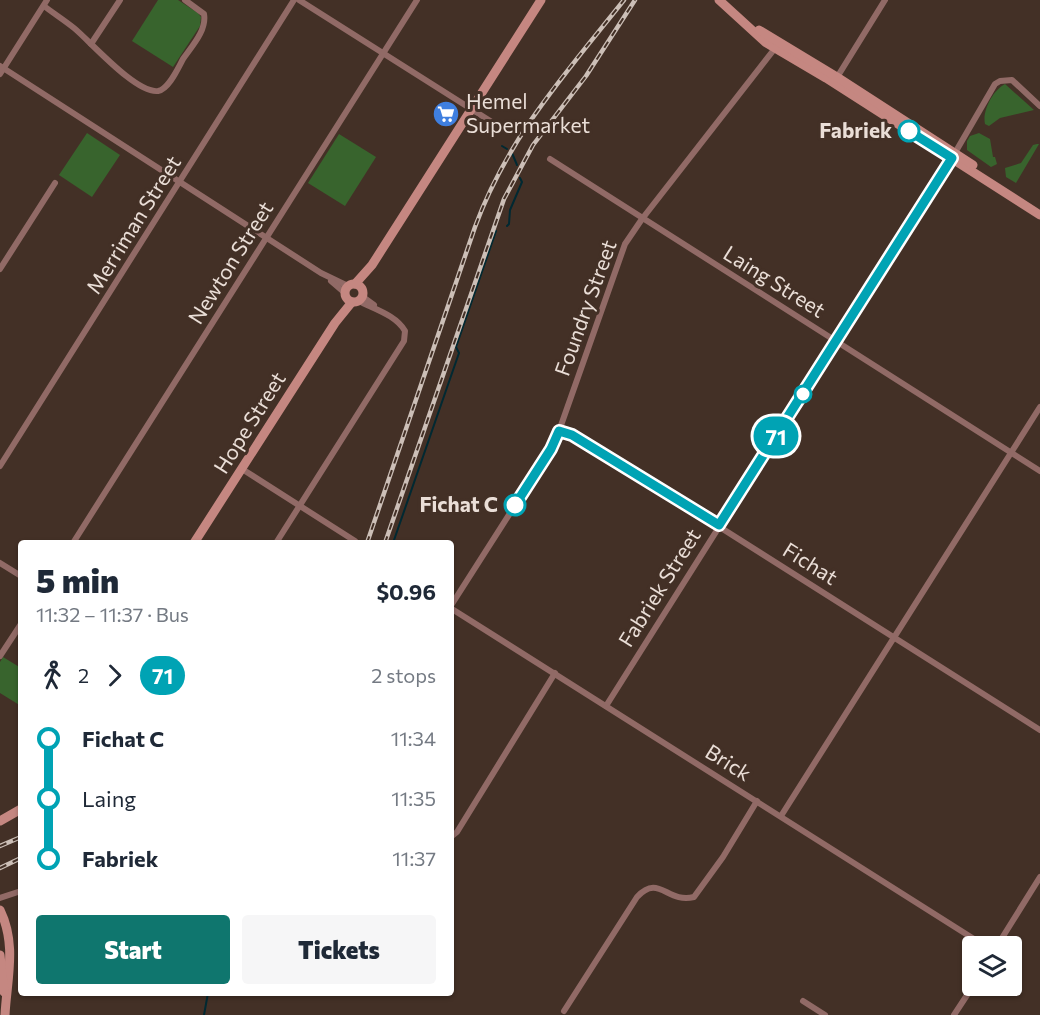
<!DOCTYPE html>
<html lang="en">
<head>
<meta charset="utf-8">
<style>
	body { margin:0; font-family:Commissioner,sans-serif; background:#f6f6f7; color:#1f2937; height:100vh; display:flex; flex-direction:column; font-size:22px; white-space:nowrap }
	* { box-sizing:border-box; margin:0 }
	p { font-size:20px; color:#747a83 }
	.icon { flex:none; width:33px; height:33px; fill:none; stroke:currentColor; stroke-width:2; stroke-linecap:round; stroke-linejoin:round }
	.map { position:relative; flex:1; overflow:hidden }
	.details { position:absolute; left:18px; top:540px; width:436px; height:456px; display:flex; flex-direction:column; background:#fff; border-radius:6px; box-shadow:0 2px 4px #0004 }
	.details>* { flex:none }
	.badge { padding:0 12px; border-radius:20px; font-size:21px; line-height:39px }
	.tools { position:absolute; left:962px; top:936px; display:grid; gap:12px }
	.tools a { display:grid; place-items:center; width:60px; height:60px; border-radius:6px; background:#fff; box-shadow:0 2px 4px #0004; font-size:30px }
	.map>.badge { position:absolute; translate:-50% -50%; box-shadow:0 0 0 3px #fff }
	.legs { display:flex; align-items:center; gap:9px; height:66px; padding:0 18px; font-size:20px }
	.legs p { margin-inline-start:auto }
	.head { display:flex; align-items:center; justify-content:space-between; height:102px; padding:0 18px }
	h1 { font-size:33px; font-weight:800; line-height:45px }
	.cta { display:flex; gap:12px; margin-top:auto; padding:12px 18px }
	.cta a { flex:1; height:69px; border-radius:6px; background:#0f766e; color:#fff; font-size:24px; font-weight:800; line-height:69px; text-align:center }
	.cta a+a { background:#f6f6f7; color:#1f2937 }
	ul { padding:0 18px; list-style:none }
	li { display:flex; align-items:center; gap:21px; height:60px; font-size:22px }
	li i { display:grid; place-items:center; width:9px; height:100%; margin:0 8px; background:currentColor }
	li i::after { content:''; width:15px; height:15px; margin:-8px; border:4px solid; border-radius:50%; background:#fff }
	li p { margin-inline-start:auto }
	li:first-child i { background:linear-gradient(#0000 50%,currentColor 0) }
	li:last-child i { background:linear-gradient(currentColor 50%,#0000 0) }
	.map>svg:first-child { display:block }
	.green { fill:#38642d }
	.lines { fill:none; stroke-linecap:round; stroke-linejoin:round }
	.stream { stroke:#012932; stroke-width:2 }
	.street { stroke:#916a66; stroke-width:6 }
	.secondary { stroke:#c58781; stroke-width:9 }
	.rail-casing { stroke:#ccbfb7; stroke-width:4.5 }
	.rail { stroke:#433026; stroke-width:2; stroke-dasharray:7; stroke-linecap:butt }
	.line-1-casing { stroke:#fff; stroke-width:14 }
	.line-1 { stroke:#00a3b4; stroke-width:9 }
	.stop-1-dot { fill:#fff; stroke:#00a3b4; stroke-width:3 }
	.labels { text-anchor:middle; stroke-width:6; stroke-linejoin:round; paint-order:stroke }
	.poi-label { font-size:21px; fill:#eaded7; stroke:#433026; text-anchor:start }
	.stop-label { font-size:21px; font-weight:bold; fill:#eaded7; stroke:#433026; text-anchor:end }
	.street-label { font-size:21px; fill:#eaded7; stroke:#433026 }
</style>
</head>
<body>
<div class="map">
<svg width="1040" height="1015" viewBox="0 0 1040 1015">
	<rect width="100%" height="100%" fill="#433026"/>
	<g class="green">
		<path d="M158,0H178L198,13L201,17L200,26L173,67L132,41Z"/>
		<path d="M1005,84L1034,110L1000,118L989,126L985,124C982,111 993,90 1005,84Z"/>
		<path d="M87,133L120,155L92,197L59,175Z"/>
		<path d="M979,133L990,139L993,157H995L997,164L991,167L967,150V141L970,136Z"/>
		<path d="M339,134L376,157L345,206L308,183Z"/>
		<path d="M1037,144H1039L1016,183L1006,177L1005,168L1021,163L1033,145Z"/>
		<path d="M3,657L21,668V706L0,693V662Z"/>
	</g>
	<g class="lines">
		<g class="stream">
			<path d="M502,146L507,149"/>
			<path d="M512,153L517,165"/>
			<path d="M507,226L509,224L510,210L522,182L520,178"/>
			<path d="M393,543L459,353L456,347L496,231"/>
			<path d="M204,1015L208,993"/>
		</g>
		<g class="street">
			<path d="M299,0L506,131"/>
			<path d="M44,6C53,13 64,20 74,28C90,41 136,94 158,91C169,89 178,68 183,59C192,46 207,30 204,14L185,0"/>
			<path d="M91,44L120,0"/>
			<path d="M0,66L321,273L348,286"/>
			<path d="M0,74L47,0"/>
			<path d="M836,79L885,0"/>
			<path d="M550,159L1040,471"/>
			<path d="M0,269L55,183"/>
			<path d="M331,281L345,293"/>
			<path d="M363,297L374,305"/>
			<path d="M559,431L572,435L606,455L1040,730"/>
			<path d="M0,466L294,0"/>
			<path d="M242,469L355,541"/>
			<path d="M73,543L417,0"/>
			<path d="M276,543L404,341L405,331C396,315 374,309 359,301"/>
			<path d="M0,563L21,576"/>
			<path d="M452,604L551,449L559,431L625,244L642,219L776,47"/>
			<path d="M452,609L985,946"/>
			<path d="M0,656L21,624"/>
			<path d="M606,706L952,158L995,84L1000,81L1012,80L1040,106"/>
			<path d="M781,816L1040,407"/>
			<path d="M452,836L457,832L555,673"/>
			<path d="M0,898L21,891"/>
			<path d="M997,946L1040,877"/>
			<path d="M803,1001L825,1015"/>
			<path d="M564,1011L637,897C659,873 667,904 694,897L723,857L757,801"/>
			<path d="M954,1015L973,986"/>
		</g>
		<g class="secondary">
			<path d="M719,0L765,42L826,78L1040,215"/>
			<path d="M759,30L837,77L973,165"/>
			<circle cx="354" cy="293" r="9"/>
			<path d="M355,284L372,265L541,0"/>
			<path d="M194,543L335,323L352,302"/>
			<path d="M0,821L21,809"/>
			<path d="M0,910C17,945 7,978 5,1015"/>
			<path d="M0,955L4,992"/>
		</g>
		<defs>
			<g id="rail">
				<path d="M367,543L475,227C508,137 565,74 624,0"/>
				<path d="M385,543L504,199L533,145L586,76L635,0"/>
				<path d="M0,846L21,837"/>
				<path d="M0,868L21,858"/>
			</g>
		</defs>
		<use href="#rail" class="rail-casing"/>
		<use href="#rail" class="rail"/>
	</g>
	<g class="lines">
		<defs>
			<path id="line-1" d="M515,505L551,449L559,431L572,435L719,525L952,158L909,131"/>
		</defs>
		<use href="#line-1" class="line-1-casing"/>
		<use href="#line-1" class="line-1"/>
	</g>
	<defs>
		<symbol id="supermarket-disc" viewBox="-11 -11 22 22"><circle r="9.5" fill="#3f7fe0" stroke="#433026"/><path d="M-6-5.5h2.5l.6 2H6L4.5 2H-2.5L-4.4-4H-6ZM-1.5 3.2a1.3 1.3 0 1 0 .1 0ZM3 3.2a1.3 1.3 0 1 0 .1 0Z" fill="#fff"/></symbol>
	</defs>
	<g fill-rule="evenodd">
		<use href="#supermarket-disc" x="431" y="99" width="30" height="30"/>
	</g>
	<g class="stop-1-dot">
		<circle cx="909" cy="131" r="10"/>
		<circle cx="803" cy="394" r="8"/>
		<circle cx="515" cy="505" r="10"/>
	</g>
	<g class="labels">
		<g class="poi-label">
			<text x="466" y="109">Hemel<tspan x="466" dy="24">Supermarket</tspan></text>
		</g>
		<g class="stop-label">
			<text x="892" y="138">Fabriek</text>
			<text x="498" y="512">Fichat C</text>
		</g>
		<g class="street-label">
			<text transform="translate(134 225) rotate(-58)" y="7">Merriman Street</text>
			<text transform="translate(231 263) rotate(-58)" y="7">Newton Street</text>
			<text transform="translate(774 282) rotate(32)" y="7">Laing Street</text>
			<text transform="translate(586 308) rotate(-70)" y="7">Foundry Street</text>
			<text transform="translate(250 423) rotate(-58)" y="7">Hope Street</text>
			<text transform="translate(810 564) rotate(32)" y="7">Fichat</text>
			<text transform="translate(660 588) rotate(-58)" y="7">Fabriek Street</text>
			<text transform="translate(728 763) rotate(32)" y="7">Brick</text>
		</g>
	</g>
</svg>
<div class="tools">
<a><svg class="icon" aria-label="layers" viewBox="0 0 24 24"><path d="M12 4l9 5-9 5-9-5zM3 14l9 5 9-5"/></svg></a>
</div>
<b class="badge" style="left:776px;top:436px;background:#00a3b4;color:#fff">71</b>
<section class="details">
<div class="head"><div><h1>5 min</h1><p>11:32 – 11:37 · Bus</p></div><b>$0.96</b></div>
<div class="legs"><svg class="icon" aria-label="walk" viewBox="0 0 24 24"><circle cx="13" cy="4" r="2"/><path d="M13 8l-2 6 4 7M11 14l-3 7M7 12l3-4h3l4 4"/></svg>2<svg class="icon" aria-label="forward" viewBox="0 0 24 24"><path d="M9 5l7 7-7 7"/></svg><b class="badge" style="background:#00a3b4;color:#fff">71</b><p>2 stops</p></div>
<ul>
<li><i style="color:#00a3b4"></i><b>Fichat C</b><p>11:34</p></li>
<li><i style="color:#00a3b4"></i><span>Laing</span><p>11:35</p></li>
<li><i style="color:#00a3b4"></i><b>Fabriek</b><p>11:37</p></li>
</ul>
<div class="cta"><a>Start</a><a>Tickets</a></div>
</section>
</div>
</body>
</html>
